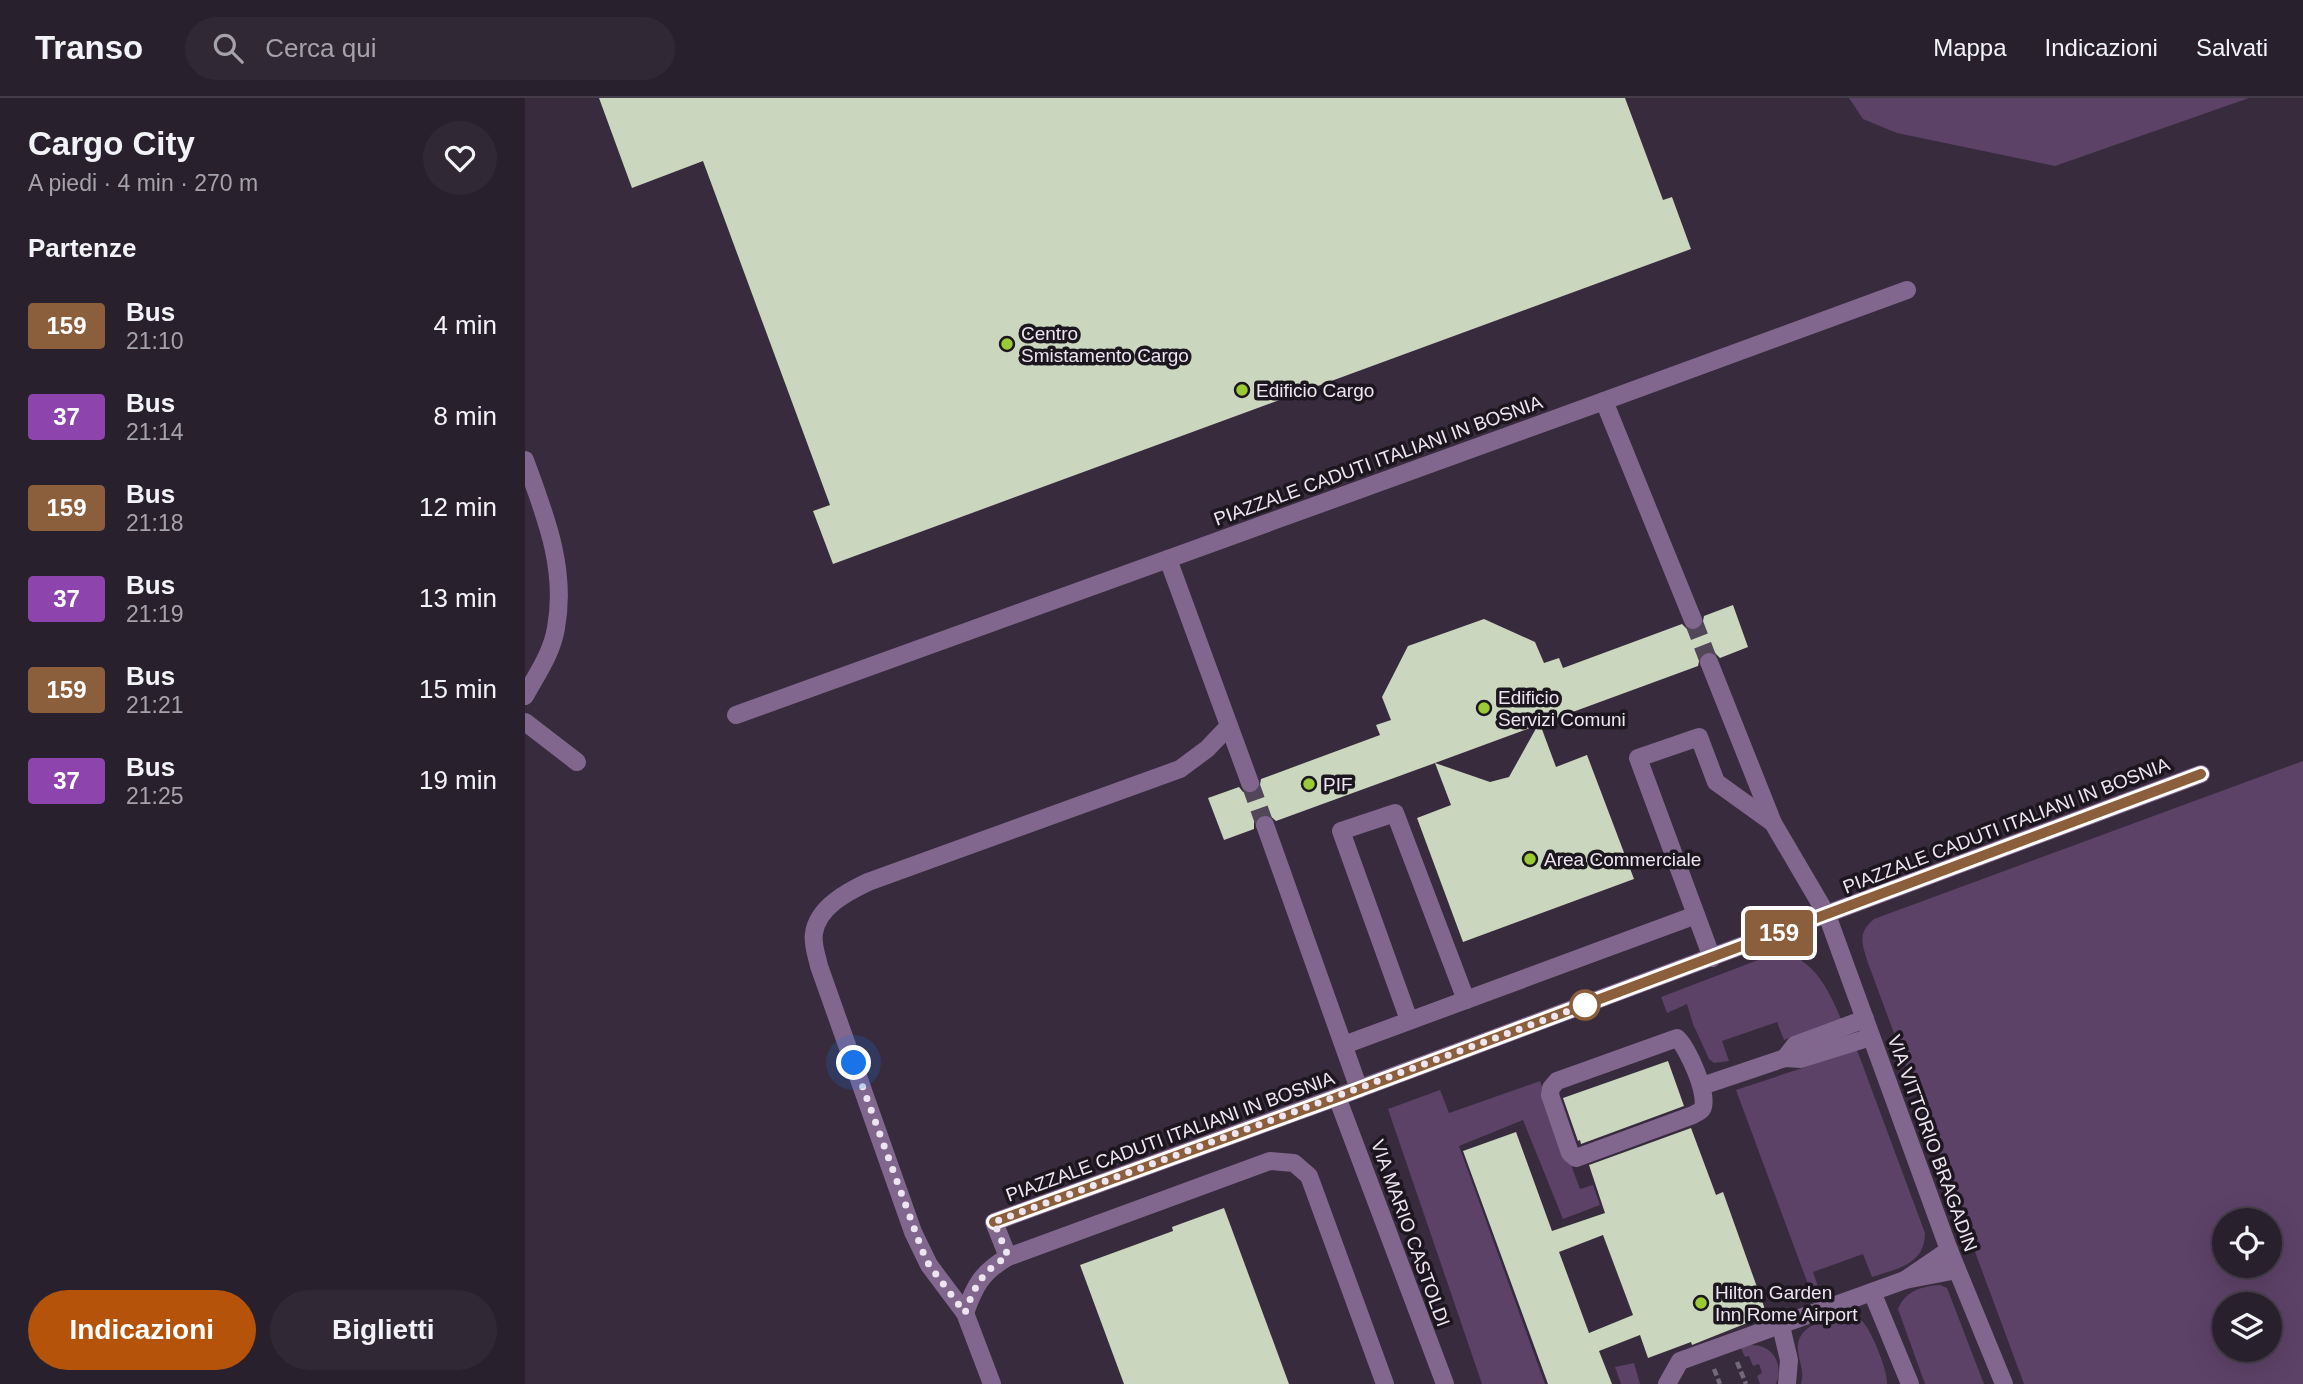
<!DOCTYPE html>
<html lang="it">
<head>
<meta charset="utf-8">
<style>
	body { margin:0; font-family:Arial,sans-serif; background:#312836; color:#f1f3f6; height:100vh; display:flex; flex-direction:column; font-size:26px; white-space:nowrap }
	* { box-sizing:border-box; margin:0 }
	p { font-size:23px; color:#a5a3aa }
	.icon { flex:none; width:38px; height:38px; fill:none; stroke:currentColor; stroke-width:2; stroke-linecap:round; stroke-linejoin:round }
	.map { position:relative; flex:1; overflow:hidden }
	.side { display:flex; flex-direction:column; background:#29202e; width:525px }
	.side>* { flex:none }
	.badge { padding:0 14px; border-radius:5px; font-size:24px; line-height:46px }
	.tools { position:absolute; left:1687px; top:1110px; display:grid; gap:14px }
	.tools a { display:grid; place-items:center; width:70px; height:70px; border-radius:50%; background:#29202e; box-shadow:0 7px 28px #0002,0 0 0 2px #453e4a; font-size:35px }
	.you { position:absolute; width:35px; height:35px; margin:-18px; border:5px solid #fff; border-radius:50%; background:#1a73e8; box-shadow:0 0 0 10px #1a73e833 }
	.map>.badge { position:absolute; translate:-50% -50%; box-shadow:0 0 0 4px #fff }
	h2 { padding:0 28px; font-size:26px; line-height:63px }
	.round { display:grid; place-items:center; flex:none; width:74px; height:74px; border-radius:37px; background:#312836 }
	.head { display:flex; align-items:center; justify-content:space-between; height:119px; padding:0 28px }
	h1 { font-size:33px; font-weight:800; line-height:52px }
	.primary-button { display:flex; gap:14px; margin-top:auto; padding:14px 28px }
	.primary-button a { flex:1; height:80px; border-radius:42px; background:#b45309; color:#fff; font-size:28px; font-weight:800; line-height:80px; text-align:center }
	.primary-button a+a { background:#312836; color:#f1f3f6 }
	ul { padding:0; list-style:none }
	li { display:flex; align-items:center; gap:21px; height:91px; padding:0 28px }
	li div { flex:1 }
	li b { display:block; font-size:26px }
	li em { font-style:normal }
	li .badge { min-width:77px; font-weight:700; text-align:center }
	header { display:flex; align-items:center; gap:42px; box-sizing:border-box; height:98px; padding:0 35px; background:#29202e; border-bottom:2px solid #453e4a }
	header strong { font-size:33px }
	nav { display:flex; gap:38px; margin-inline-start:auto; font-size:24px }
	.search { width:490px; height:63px; background:#312836; display:flex; align-items:center; gap:18px; box-sizing:border-box; padding:0 24px; border-radius:38px; color:#a5a3aa; font-size:26px }
	main { display:flex; flex:1; min-height:0 }
	.map>svg:first-child { display:block }
	.green { fill:#5c4267; fill-rule:evenodd }
	.building { fill:#cbd6be; fill-rule:evenodd }
	.lines { fill:none; stroke-linecap:round; stroke-linejoin:round }
	.minor-tunnel { stroke:#524758; stroke-width:18; stroke-dasharray:18 9; stroke-linecap:butt }
	.path { stroke:#746979; stroke-width:4.5; stroke-dasharray:7 3.5; stroke-linecap:butt }
	.minor { stroke:#81668d; stroke-width:18 }
	.line-casing { stroke:#fff; stroke-width:16 }
	.line { stroke:#8b5e3c; stroke-width:10 }
	.walk { stroke:#ede5f1; stroke-width:7; stroke-dasharray:0 12.6 }
	.poi-dot { fill:#9acb34; stroke:#1c161e; stroke-width:2.5 }
	.stop-dot { fill:#fff; stroke:#8b5e3c; stroke-width:3.5 }
	.labels { text-anchor:middle; stroke-width:7; stroke-linejoin:round; paint-order:stroke }
	.poi-label { font-size:19px; fill:#ede5f1; stroke:#1c161e; text-anchor:start }
	.street-label { font-size:19px; fill:#ede5f1; stroke:#1c161e }
</style>
</head>
<body>
<header>
<strong>Transo</strong>
<div class="search"><svg class="icon" aria-label="search" viewBox="0 0 24 24"><circle cx="10" cy="10" r="6"/><path d="M15 15l6 6"/></svg>Cerca qui</div>
<nav><a>Mappa</a><a>Indicazioni</a><a>Salvati</a></nav>
</header>
<main>
<section class="side">
<div class="head"><div><h1>Cargo City</h1><p>A piedi · 4 min · 270 m</p></div><a class="round"><svg class="icon" aria-label="heart" viewBox="0 0 24 24"><path d="M12 20l-8-8c-3-5 5-10 8-4 3-6 11-1 8 4z"/></svg></a></div>
<h2>Partenze</h2>
<ul>
<li><span class="badge" style="background:#8b5e3c;color:#fff">159</span><div><b>Bus</b><p>21:10</p></div><em>4 min</em></li>
<li><span class="badge" style="background:#8e44ad;color:#fff">37</span><div><b>Bus</b><p>21:14</p></div><em>8 min</em></li>
<li><span class="badge" style="background:#8b5e3c;color:#fff">159</span><div><b>Bus</b><p>21:18</p></div><em>12 min</em></li>
<li><span class="badge" style="background:#8e44ad;color:#fff">37</span><div><b>Bus</b><p>21:19</p></div><em>13 min</em></li>
<li><span class="badge" style="background:#8b5e3c;color:#fff">159</span><div><b>Bus</b><p>21:21</p></div><em>15 min</em></li>
<li><span class="badge" style="background:#8e44ad;color:#fff">37</span><div><b>Bus</b><p>21:25</p></div><em>19 min</em></li>
</ul>
<div class="primary-button"><a>Indicazioni</a><a>Biglietti</a></div>
</section>
<div class="map">
<svg width="1778" height="1286" viewBox="0 0 1778 1286">
	<rect width="100%" height="100%" fill="#372b3d"/>
	<g class="green">
		<path d="M1324,0H1724L1530,68L1372,35L1338,21Z"/>
		<path d="M1778,663V1286H1499L1343,865C1337,846 1332,835 1349,821ZM1699,1122H1745V1167H1699ZM1699,1206H1745V1251H1699Z"/>
		<path d="M1254,854C1288,859 1304,892 1316,921L1259,942L1252,924L1197,943L1204,963L1189,965L1184,961L1168,926L1162,906L1142,915L1136,899Z"/>
		<path d="M1332,952L1400,1135C1400,1167 1371,1171 1347,1179L1338,1156L1288,1174L1295,1194L1287,1197L1211,992Z"/>
		<path d="M1015,983L1055,1091L1068,1087L1075,1107L1038,1121L998,1022L934,1048L1020,1286H957L863,1011L915,992L924,1015Z"/>
		<path d="M1415,1187L1422,1190L1459,1286H1400L1373,1211C1380,1193 1397,1188 1415,1187Z"/>
		<path d="M1323,1217C1330,1218 1333,1219 1338,1224C1347,1234 1363,1273 1362,1286H1276C1280,1273 1274,1265 1273,1253C1270,1225 1304,1222 1323,1217Z"/>
		<path d="M1225,1247C1248,1246 1259,1266 1251,1286H1235L1232,1278L1237,1275L1234,1266L1228,1268L1224,1258L1220,1259L1216,1250Z"/>
		<path d="M1109,1265L1115,1286H1096L1090,1269Z"/>
	</g>
	<g class="building">
		<path d="M74,0H1100L1138,102L1147,99L1166,151L308,466L288,413L305,407L178,63L107,90Z"/>
		<path d="M1208,507L1223,549L1195,560L1190,555L1180,553L1175,558L1173,568L1015,626L1031,669L1062,657L1109,781L938,844L892,720L926,707L910,665L751,723L743,716L736,717L729,724V731L699,742L683,700L714,689L718,694L728,696L734,692L736,681L855,637L851,627L866,622L857,599L883,548L959,521L1010,544L1019,565L1034,560L1038,570L1157,526L1162,531L1172,533L1177,528L1179,518ZM1013,627L984,679L965,684L910,665Z"/>
		<path d="M1143,963L1159,1008L1056,1046L1055,1042L1053,1043L1038,1000Z"/>
		<path d="M1166,1030L1191,1097L1198,1094L1242,1217L1167,1247L1166,1244L1123,1260L1115,1237L1074,1253L1087,1286H1023L938,1053L991,1034L1027,1133L1080,1115L1064,1067ZM1078,1137L1108,1217L1064,1235L1034,1154Z"/>
		<path d="M699,1110L764,1286H599L555,1167L648,1133L647,1129Z"/>
	</g>
	<g class="lines">
		<g class="minor-tunnel">
			<path d="M1168,522L1184,564"/>
			<path d="M725,685L740,727"/>
		</g>
		<g class="path">
			<path d="M1212,1264L1221,1286"/>
			<path d="M1189,1271L1195,1286"/>
		</g>
		<g class="minor">
			<path d="M1079,303L1382,192"/>
			<path d="M0,362C20,417 42,470 31,530C27,555 12,576 0,598"/>
			<path d="M1184,564L1248,725L1302,817L1424,1152L1479,1286"/>
			<path d="M211,617L643,461"/>
			<path d="M0,624L52,664"/>
			<path d="M725,685L643,461L1079,303L1168,522"/>
			<path d="M740,727L834,991"/>
			<path d="M1187,860L1113,660L1174,639L1191,684L1248,725"/>
			<path d="M884,922L816,733L870,715L941,902"/>
			<path d="M1152,940C1162,948 1185,999 1177,1011C1175,1014 1171,1015 1168,1017L1051,1060L1045,1055L1025,997L1026,990L1032,983Z"/>
			<path d="M819,947L1171,817"/>
			<path d="M1260,960L1270,947L1340,921"/>
			<path d="M1177,988L1260,960L1276,961L1346,939"/>
			<path d="M812,999L920,1286"/>
			<path d="M1424,1152L1380,1182L1432,1172"/>
			<path d="M483,1159L469,1124L812,999L1676,676"/>
			<path d="M1347,1194L1385,1286"/>
			<path d="M440,1215C450,1187 457,1174 483,1159L745,1063L769,1065L784,1078L860,1286"/>
			<path d="M1256,1228L1264,1262L1262,1286"/>
			<path d="M467,1286L440,1215L404,1167L388,1134L294,868C292,858 287,846 289,835C293,809 322,794 343,784L655,671L682,651L704,628"/>
			<path d="M1142,1286L1155,1263L1380,1182"/>
		</g>
	</g>
	<g class="lines">
		<defs>
			<path id="line" d="M469,1124L813,999L1676,676"/>
		</defs>
		<use href="#line" class="line-casing"/>
		<use href="#line" class="line"/>
		<path class="walk" d="M329,965L397,1152L404,1167L440,1215C450,1187 457,1174 483,1158L469,1124L1060,907"/>
	</g>
	<g class="poi-dot">
		<circle cx="482" cy="246" r="7"/>
		<circle cx="717" cy="292" r="7"/>
		<circle cx="959" cy="610" r="7"/>
		<circle cx="784" cy="686" r="7"/>
		<circle cx="1005" cy="761" r="7"/>
		<circle cx="1176" cy="1205" r="7"/>
	</g>
	<circle class="stop-dot" cx="1060" cy="907" r="14"/>
	<g class="labels">
		<g class="poi-label">
			<text x="496" y="242">Centro<tspan x="496" dy="22">Smistamento Cargo</tspan></text>
			<text x="731" y="299">Edificio Cargo</text>
			<text x="973" y="606">Edificio<tspan x="973" dy="22">Servizi Comuni</tspan></text>
			<text x="798" y="693">PIF</text>
			<text x="1019" y="768">Area Commerciale</text>
			<text x="1190" y="1201">Hilton Garden<tspan x="1190" dy="22">Inn Rome Airport</tspan></text>
		</g>
		<g class="street-label">
			<text transform="translate(853 362) rotate(-20)" y="7">PIAZZALE CADUTI ITALIANI IN BOSNIA</text>
			<text transform="translate(1481 727) rotate(-21)" y="7">PIAZZALE CADUTI ITALIANI IN BOSNIA</text>
			<text transform="translate(645 1038) rotate(-20)" y="7">PIAZZALE CADUTI ITALIANI IN BOSNIA</text>
			<text transform="translate(1408 1045) rotate(70)" y="7">VIA VITTORIO BRAGADIN</text>
			<text transform="translate(886 1135) rotate(70)" y="7">VIA MARIO CASTOLDI</text>
		</g>
	</g>
</svg>
<div class="tools">
<a><svg class="icon" aria-label="locate" viewBox="0 0 24 24"><circle cx="12" cy="12" r="6"/><path d="M12 2v4M12 18v4M2 12h4M18 12h4"/></svg></a>
<a><svg class="icon" aria-label="layers" viewBox="0 0 24 24"><path d="M12 4l9 5-9 5-9-5zM3 14l9 5 9-5"/></svg></a>
</div>
<div class="you" style="left:329px;top:965px"></div>
<b class="badge" style="left:1254px;top:835px;background:#8b5e3c;color:#fff">159</b>
</div>
</main>
</body>
</html>
